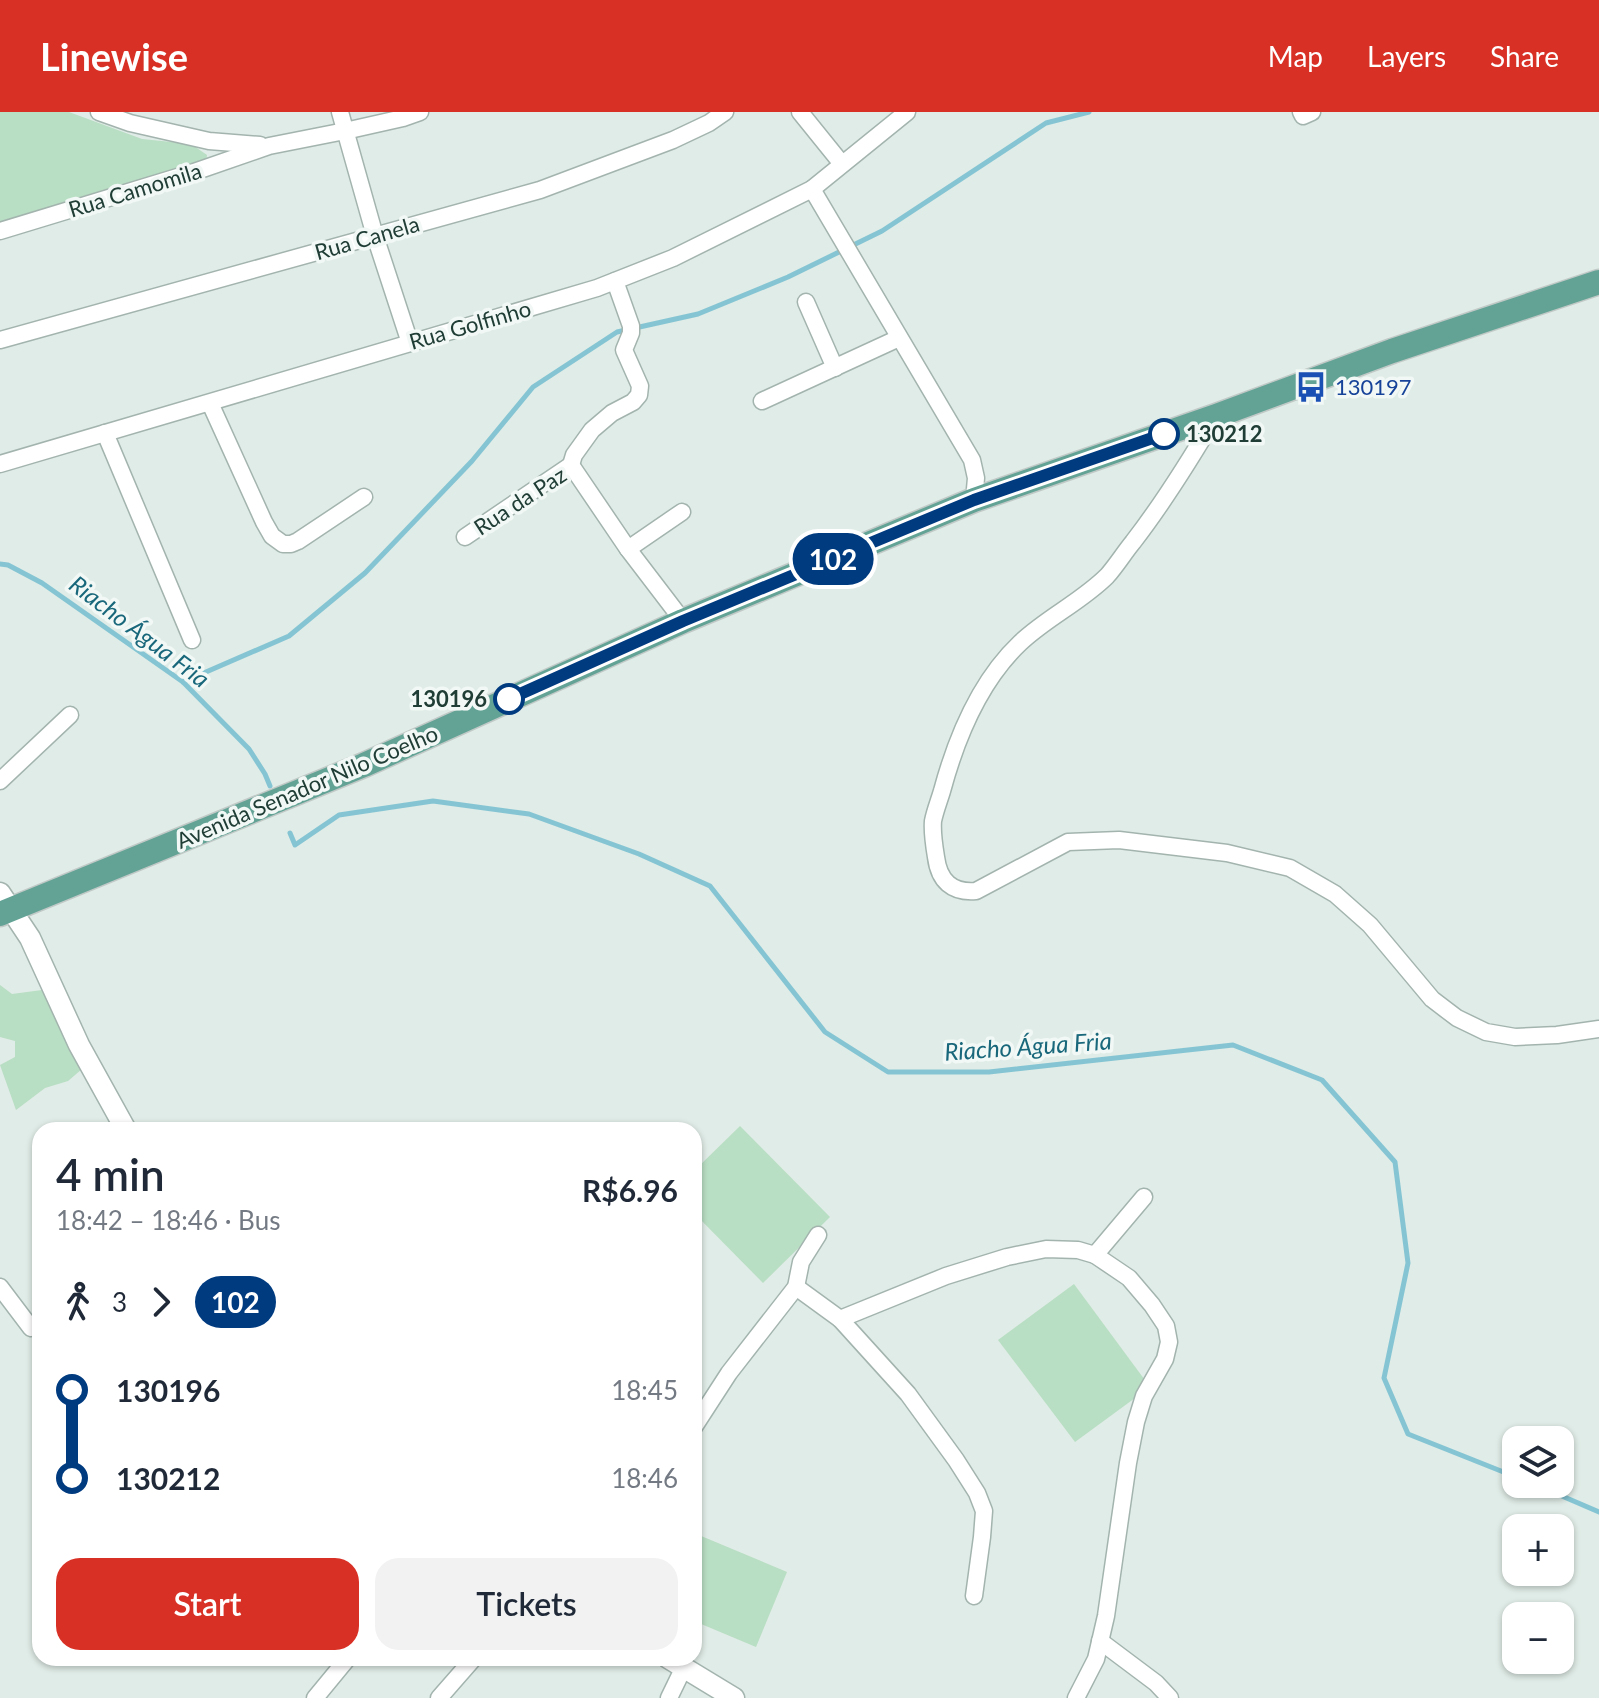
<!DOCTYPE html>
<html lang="en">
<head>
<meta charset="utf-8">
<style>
	body { margin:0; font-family:Lato,sans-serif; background:#f2f2f3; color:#1f2937; height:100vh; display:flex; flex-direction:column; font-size:30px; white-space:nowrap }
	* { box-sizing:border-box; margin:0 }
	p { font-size:26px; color:#747a83 }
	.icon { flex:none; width:44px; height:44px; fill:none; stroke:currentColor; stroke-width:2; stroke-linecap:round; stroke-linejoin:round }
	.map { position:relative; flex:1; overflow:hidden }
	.drawer { position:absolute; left:32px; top:1010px; width:670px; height:544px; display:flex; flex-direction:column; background:#fff; border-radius:24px; box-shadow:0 2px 6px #0004 }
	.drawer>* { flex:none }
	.badge { padding:0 16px; border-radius:26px; font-size:28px; line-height:52px }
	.tools { position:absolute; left:1502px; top:1314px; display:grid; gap:16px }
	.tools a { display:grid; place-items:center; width:72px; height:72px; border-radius:16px; background:#fff; box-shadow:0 2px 6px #0004; font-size:40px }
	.map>.badge { position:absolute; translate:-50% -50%; box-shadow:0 0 0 4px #fff }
	.legs { display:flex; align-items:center; gap:12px; height:88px; padding:0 24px; font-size:26px }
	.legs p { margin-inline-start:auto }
	.headline { display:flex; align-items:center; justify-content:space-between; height:136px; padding:0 24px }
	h1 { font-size:44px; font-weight:600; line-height:60px }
	.primary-button { display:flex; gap:16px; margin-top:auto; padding:16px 24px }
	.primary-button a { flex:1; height:92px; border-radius:24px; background:#d93025; color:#fff; font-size:32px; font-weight:600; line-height:92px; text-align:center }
	.primary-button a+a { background:#f2f2f3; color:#1f2937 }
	ul { padding:0 24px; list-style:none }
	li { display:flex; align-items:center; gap:28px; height:88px; font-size:30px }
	li i { display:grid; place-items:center; width:12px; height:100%; margin:0 10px; background:currentColor }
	li i::after { content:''; width:20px; height:20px; margin:-10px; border:6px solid; border-radius:50%; background:#fff }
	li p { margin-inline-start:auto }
	li:first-child i { background:linear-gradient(#0000 50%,currentColor 0) }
	li:last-child i { background:linear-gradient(currentColor 50%,#0000 0) }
	header { display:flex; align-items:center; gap:48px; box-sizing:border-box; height:112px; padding:0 40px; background:#d93025; color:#fff }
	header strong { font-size:38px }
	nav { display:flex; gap:44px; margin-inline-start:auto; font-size:28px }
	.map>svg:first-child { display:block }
	.green { fill:#b8dec3 }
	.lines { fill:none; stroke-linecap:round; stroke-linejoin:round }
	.stream { stroke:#85c5d3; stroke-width:5 }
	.minor-casing { stroke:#a3b4ae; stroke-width:19 }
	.tertiary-casing { stroke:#a3b4ae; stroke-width:23 }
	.primary-casing { stroke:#c1c9c7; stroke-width:27 }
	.minor { stroke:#fff; stroke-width:16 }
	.tertiary { stroke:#fff; stroke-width:20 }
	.primary { stroke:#62a395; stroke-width:24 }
	.line-1-casing { stroke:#fff; stroke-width:18 }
	.line-1 { stroke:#003b80; stroke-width:12 }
	.stop-1-dot { fill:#fff; stroke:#003b80; stroke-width:4 }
	.labels { text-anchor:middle; stroke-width:7; stroke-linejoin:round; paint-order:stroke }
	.street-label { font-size:22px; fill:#203d36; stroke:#f1f8f5 }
	.transit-label { font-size:22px; fill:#164399; stroke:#f1f8f5; text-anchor:start }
	.stop-label { font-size:22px; font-weight:bold; fill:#203d36; stroke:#f1f8f5; text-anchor:start }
	.water-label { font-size:24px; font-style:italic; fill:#18677b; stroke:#f1f8f5 }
</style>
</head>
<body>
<header>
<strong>Linewise</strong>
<nav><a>Map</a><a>Layers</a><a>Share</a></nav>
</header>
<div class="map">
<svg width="1599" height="1586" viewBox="0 0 1599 1586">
	<rect width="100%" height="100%" fill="#e0ece7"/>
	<g class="green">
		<path d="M0,0H69L142,27L191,32L207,43L206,50L0,111Z"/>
		<path d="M0,873L12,882L42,878L82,957L68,969L45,976L16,998L0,953L15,945V929L0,925Z"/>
		<path d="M740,1014L830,1105L763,1171L694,1101V1059Z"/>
		<path d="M1074,1172L1150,1275L1075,1330L998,1228Z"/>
		<path d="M694,1421L787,1460L756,1535L694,1509Z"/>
	</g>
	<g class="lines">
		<g class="stream">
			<path d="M0,452L8,453L42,471L183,570L249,637L265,662L270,674"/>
			<path d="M183,570L289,524L365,461L472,349L533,275L617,220L698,202L788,165L882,119L1046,11L1089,0"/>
			<path d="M290,721L295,733L339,703L433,689L529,702L639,742L710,774L825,920L888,960H989L1233,933L1322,968L1395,1050L1408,1151L1384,1266L1408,1322L1516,1365"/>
			<path d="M1534,1372L1599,1400"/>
		</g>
		<defs>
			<g id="minor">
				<path d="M99,0L130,11L209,29L260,33"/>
				<path d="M340,0L375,124L410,231"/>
				<path d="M800,0L842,52"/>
				<path d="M1301,0L1303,4L1312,0"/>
				<path d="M812,77L972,348L976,366L974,388"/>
				<path d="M0,119L194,60L269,34L345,19L403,6L420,0"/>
				<path d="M806,190L835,256"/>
				<path d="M0,228L540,78L673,28L709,11L725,0"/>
				<path d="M762,289L899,226"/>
				<path d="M210,291L264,410L272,424L283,432H291L298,429L364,385"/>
				<path d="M1216,304C1190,348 1164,390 1133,430C1124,441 1116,454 1107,464C1081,490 1046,506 1020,531C980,569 956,627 942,679C939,689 935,699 933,709C932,720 934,733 936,745C939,769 952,781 976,779L1068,730L1119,728L1227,741L1290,756L1335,782L1370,813L1432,887L1457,906L1486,920L1515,925L1557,923L1599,917"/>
				<path d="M105,321L192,528"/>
				<path d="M0,352L597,176L673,146L812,77L907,0"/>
				<path d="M571,353L574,343L592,318L612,301L633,290L639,283L640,274L624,238L631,221V214L615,169"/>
				<path d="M465,425L571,353L628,437L683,509"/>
				<path d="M628,437L682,400"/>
				<path d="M0,669L70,603"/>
				<path d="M0,1175L31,1216"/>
				<path d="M796,1175L840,1207L908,1282L956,1348L977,1381L984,1399L982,1425L974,1484"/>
				<path d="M840,1207L946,1164L1007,1145L1046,1137L1078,1138L1095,1143L1144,1085"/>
				<path d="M694,1315L729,1261L796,1175L801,1150L818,1123"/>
				<path d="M1100,1529L1156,1571L1170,1586"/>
				<path d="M315,1586L348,1546"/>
				<path d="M439,1586L474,1546"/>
				<path d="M669,1586L684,1555"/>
				<path d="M1076,1586L1096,1547L1106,1504L1128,1351L1136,1310L1144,1284L1165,1247L1169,1230L1166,1214L1152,1193L1129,1166L1095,1143"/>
			</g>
			<g id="tertiary">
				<path d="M0,781L30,826L79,933L126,1018"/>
				<path d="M668,1546L734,1586"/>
			</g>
			<path id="primary" d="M0,802L364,653L683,509L974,388L1216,304L1392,239L1599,170"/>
		</defs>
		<use href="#minor" class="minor-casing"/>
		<use href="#tertiary" class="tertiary-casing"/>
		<use href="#primary" class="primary-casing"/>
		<use href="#minor" class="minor"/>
		<use href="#tertiary" class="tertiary"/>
		<use href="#primary" class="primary"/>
	</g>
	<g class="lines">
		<defs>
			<path id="line-1" d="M509,587L683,509L974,388L1164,322"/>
		</defs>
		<use href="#line-1" class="line-1-casing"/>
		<use href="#line-1" class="line-1"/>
	</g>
	<defs>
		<symbol id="bus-bare" viewBox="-9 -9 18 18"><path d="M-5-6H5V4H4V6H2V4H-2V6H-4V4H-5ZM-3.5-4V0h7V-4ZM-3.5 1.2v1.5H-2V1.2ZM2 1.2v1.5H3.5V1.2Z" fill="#1a4fb4" stroke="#f1f8f5" stroke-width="2.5" paint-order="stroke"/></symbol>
	</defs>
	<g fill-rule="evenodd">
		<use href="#bus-bare" x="1289" y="253" width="44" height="44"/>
	</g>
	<g class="stop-1-dot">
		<circle cx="1164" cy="322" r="14"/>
		<circle cx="509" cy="587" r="14"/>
	</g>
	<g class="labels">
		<g class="street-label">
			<text transform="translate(135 78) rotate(-17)" y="8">Rua Camomila</text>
			<text transform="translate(367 126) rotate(-16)" y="8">Rua Canela</text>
			<text transform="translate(470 213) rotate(-16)" y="8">Rua Golfinho</text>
			<text transform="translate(520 389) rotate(-33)" y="8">Rua da Paz</text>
			<text transform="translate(307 675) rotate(-23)" y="8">Avenida Senador Nilo Coelho</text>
		</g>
		<g class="transit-label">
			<text x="1335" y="283">130197</text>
		</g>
		<g class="stop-label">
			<text x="1186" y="330">130212</text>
			<text x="487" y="595" text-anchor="end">130196</text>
		</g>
		<g class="water-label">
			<text transform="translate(139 520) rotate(37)" y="8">Riacho Água Fria</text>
			<text transform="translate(1028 935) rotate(-4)" y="8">Riacho Água Fria</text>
		</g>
	</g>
</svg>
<div class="tools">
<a><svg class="icon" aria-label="layers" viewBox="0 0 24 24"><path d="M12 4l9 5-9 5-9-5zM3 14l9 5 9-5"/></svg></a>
<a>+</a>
<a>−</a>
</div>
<b class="badge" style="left:833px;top:447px;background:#003b80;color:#fff">102</b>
<section class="drawer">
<div class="headline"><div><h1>4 min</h1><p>18:42 – 18:46 · Bus</p></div><b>R$6.96</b></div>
<div class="legs"><svg class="icon" aria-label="walk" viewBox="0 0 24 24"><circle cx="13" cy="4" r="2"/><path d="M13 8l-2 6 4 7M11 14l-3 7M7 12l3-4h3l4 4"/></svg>3<svg class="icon" aria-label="forward" viewBox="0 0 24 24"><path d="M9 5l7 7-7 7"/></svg><b class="badge" style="background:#003b80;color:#fff">102</b></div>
<ul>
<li><i style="color:#003b80"></i><b>130196</b><p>18:45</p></li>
<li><i style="color:#003b80"></i><b>130212</b><p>18:46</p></li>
</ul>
<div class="primary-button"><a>Start</a><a>Tickets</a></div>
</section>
</div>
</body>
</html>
